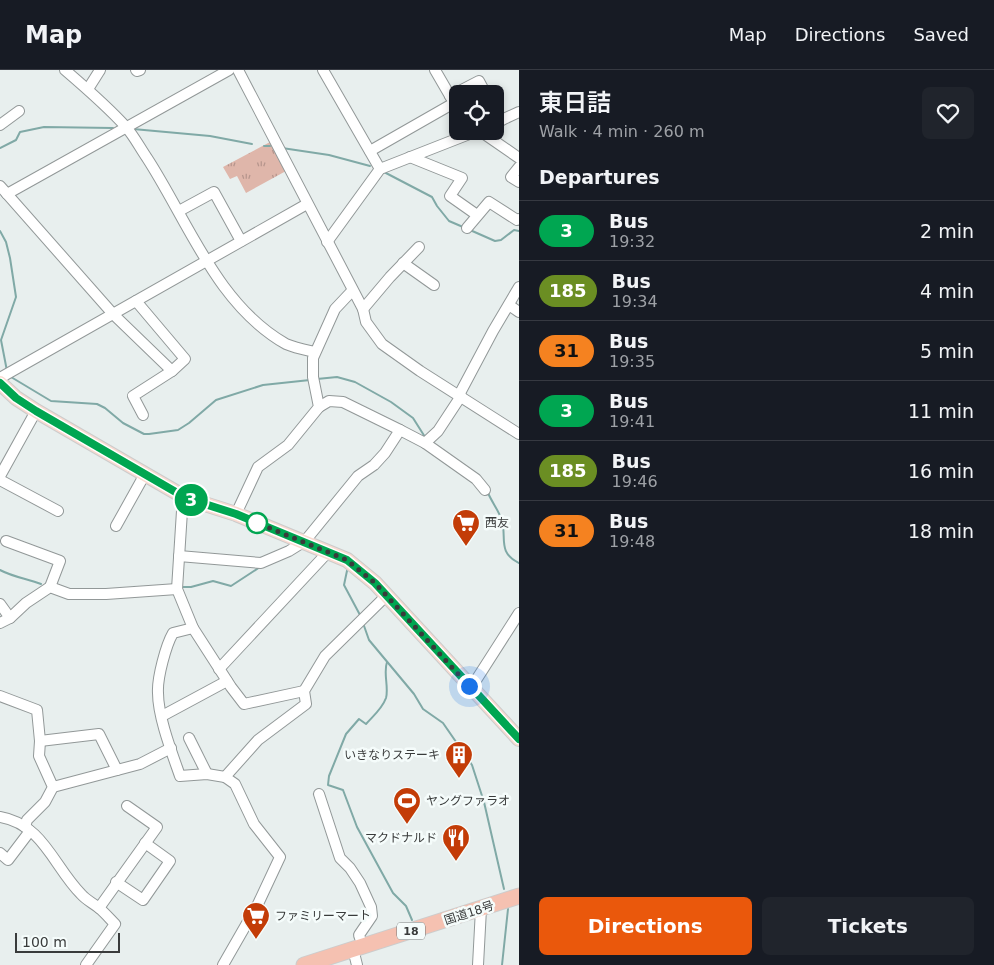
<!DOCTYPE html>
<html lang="en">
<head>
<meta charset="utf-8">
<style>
	body { margin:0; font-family:"DejaVu Sans","Noto Sans JP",sans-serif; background:#20242c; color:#f1f3f6; height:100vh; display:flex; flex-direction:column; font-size:19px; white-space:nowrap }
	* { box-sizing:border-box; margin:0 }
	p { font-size:16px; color:#9ea1a6 }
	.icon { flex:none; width:28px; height:28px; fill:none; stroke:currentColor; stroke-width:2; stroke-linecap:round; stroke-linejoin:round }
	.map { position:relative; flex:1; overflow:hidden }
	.details { display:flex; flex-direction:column; background:#171b24; width:475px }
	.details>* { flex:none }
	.badge { padding:0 10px; border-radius:16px; font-size:18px; line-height:32px }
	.controls { position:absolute; left:449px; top:15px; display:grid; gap:10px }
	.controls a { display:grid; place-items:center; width:55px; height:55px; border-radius:8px; background:#171b24; box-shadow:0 2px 8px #0003; font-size:25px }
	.scale { position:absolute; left:15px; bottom:12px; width:105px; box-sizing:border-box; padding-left:5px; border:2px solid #393b3b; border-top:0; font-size:14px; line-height:18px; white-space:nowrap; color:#393b3b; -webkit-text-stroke:4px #f5fcfb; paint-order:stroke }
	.you { position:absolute; width:25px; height:25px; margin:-12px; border:4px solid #fff; border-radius:50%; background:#1a73e8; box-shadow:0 0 0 8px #1a73e833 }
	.map>.badge { position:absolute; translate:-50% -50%; box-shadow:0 0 0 2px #fff }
	h2 { padding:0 20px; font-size:19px; line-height:45px }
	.round { display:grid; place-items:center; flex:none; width:52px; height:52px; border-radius:8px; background:#20242c }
	.summary { display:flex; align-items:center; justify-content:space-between; height:85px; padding:0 20px }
	h1 { font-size:24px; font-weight:600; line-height:38px }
	.cta { display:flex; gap:10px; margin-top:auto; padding:10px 20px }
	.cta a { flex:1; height:58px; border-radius:8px; background:#ea580c; color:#fff; font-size:20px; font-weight:600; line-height:58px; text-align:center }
	.cta a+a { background:#20242c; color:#f1f3f6 }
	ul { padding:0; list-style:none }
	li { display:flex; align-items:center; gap:15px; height:60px; padding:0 20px; border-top:1px solid #363941 }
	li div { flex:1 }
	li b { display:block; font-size:19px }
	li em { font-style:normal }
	li .badge { min-width:55px; font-weight:700; text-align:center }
	header { display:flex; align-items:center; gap:30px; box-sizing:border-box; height:70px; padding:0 25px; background:#171b24; border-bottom:1px solid #363941 }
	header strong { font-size:24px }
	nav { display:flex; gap:28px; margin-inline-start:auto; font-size:18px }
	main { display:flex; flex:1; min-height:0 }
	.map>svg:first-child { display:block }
	.grass { fill:url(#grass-tufts) }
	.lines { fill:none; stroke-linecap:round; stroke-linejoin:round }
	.stream { stroke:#80a9a6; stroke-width:2 }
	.minor-casing { stroke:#929898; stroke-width:12 }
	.major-casing { stroke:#ccc; stroke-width:16 }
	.highway-casing { stroke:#ccc; stroke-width:17 }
	.minor { stroke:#fff; stroke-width:10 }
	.major { stroke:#f9dad0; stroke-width:14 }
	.highway { stroke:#f5c1b1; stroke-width:15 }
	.line-casing { stroke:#fff; stroke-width:11 }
	.line { stroke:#00a651; stroke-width:8 }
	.walk { stroke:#393b3b; stroke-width:5; stroke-dasharray:0 9 }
	.stop-dot { fill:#fff; stroke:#00a651; stroke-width:2.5 }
	.labels { text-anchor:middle; stroke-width:5; stroke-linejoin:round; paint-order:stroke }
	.shield { fill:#f5fcfb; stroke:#717575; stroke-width:1 }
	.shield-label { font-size:11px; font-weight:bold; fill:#393b3b }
	.poi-label { font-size:12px; fill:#393b3b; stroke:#f5fcfb; text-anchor:start }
	.street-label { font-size:12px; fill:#393b3b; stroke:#f5fcfb }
</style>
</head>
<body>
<header>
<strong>Map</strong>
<nav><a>Map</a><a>Directions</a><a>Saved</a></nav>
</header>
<main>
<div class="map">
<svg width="519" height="895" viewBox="0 0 519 895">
	<defs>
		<pattern id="grass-tufts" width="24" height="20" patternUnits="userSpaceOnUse" patternTransform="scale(1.25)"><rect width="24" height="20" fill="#dfb6aa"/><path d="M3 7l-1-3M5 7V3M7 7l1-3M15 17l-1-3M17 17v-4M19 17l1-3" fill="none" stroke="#b6958c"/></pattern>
	</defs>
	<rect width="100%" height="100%" fill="#e8efee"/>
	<path class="grass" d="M270,72L286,101L246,123L237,106L230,109L223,97Z"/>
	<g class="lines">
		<g class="stream">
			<path d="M133,59L210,66L252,74"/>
			<path d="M264,76H270"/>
			<path d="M0,78L16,70L20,62L44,57L113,58"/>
			<path d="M282,78L329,85L370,96"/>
			<path d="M384,102L432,127L437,136L449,151L463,157"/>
			<path d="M470,160L495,171L501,170L514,160L519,161"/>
			<path d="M0,161L6,172L10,188L16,227L1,270L7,301"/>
			<path d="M11,307L51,331L97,334L105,338L123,353L144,364H149L178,360L189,353L216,330L263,315L310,310"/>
			<path d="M317,309L337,307L355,312L391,332L413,348L425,367"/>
			<path d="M488,423C492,432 498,440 501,448C508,466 496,482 519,493"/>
			<path d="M348,496L344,515L360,545"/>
			<path d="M0,500C13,507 28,509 41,514"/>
			<path d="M180,517H191L213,511L231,516L260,497"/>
			<path d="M363,553L369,570L414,624L423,639L443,653L472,695L484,732L504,819"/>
			<path d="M387,592C383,603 389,617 386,628C382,639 373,646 366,654L359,649L346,664L329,706L328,715L343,720L357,757L393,823L406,836L412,850"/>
			<path d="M502,895L508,839"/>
		</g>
		<defs>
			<g id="minor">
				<path d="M65,0C86,18 107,36 126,57C134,66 140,78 147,88C188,151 217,235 286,274C295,278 306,280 315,282"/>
				<path d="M136,0L137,1L140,0"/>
				<path d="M238,0L363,239L366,252L382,274L420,301L519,364"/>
				<path d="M323,0L380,99"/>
				<path d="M435,0L453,31"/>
				<path d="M88,19L100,0"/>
				<path d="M450,26L479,11L486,24"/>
				<path d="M495,38L502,50"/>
				<path d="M495,53L519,42"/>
				<path d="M0,55L19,41"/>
				<path d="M480,61L519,88"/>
				<path d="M370,81L454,33"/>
				<path d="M410,87L462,108L450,126L477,145"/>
				<path d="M519,97L511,107L519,112"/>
				<path d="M0,116L113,244L172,301L185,289L136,231"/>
				<path d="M7,124L229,0"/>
				<path d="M179,141L214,122L241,171"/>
				<path d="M467,158L489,132L517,150L519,149"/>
				<path d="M327,172L380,99L477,61"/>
				<path d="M403,193L434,215"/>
				<path d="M509,235L519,242"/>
				<path d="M363,239L390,207L419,177"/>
				<path d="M0,308L307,134"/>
				<path d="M459,325L493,261L519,217"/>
				<path d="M319,337L329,331L343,332L400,360"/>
				<path d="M143,345L133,326L172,301"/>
				<path d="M425,373L476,409L485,420"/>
				<path d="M0,406L36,341"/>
				<path d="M0,410L58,441"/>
				<path d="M186,428L182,441L177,519L193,558L231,617L244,634L304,621"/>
				<path d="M236,444L258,397L288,375L319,337L313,307V288L335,239L352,221"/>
				<path d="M116,456L145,404"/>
				<path d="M6,471L60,491L50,517"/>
				<path d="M179,486L261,493L289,481L305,471L358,406L374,395L385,383L400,360L425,373L438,361L461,326"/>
				<path d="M0,534L10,548"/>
				<path d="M0,553L10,548L26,533L50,517L69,524H106L177,519"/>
				<path d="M193,558L173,563C166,575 157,608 158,623C158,647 172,683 180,706L207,704L225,707L235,714L254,754L280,787L258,834L223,895"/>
				<path d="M219,599L329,481"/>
				<path d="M471,618L519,543"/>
				<path d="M0,626L37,640L40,671L39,686L53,717L45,732L27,750L25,757"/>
				<path d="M162,646L227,611"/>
				<path d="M189,668L207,704"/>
				<path d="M40,671L99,664L117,700"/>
				<path d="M225,707L258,670L306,634L304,621L325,586L386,526"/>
				<path d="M53,717L140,694L171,678"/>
				<path d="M319,724L340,788L350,798L360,813L371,837L372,846L359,865L360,868"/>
				<path d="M0,747C43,754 54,797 81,824C86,830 93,833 99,838C105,843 110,849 115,854L86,895"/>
				<path d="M0,783L8,790L30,761"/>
				<path d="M116,812L143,830L170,791L145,773"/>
				<path d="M99,838L157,757L127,736"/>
				<path d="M353,879L357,895"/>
				<path d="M478,895L481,839"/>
			</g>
			<path id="major" d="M0,313L16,328L36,341L186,428L236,444L347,490L375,513L519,669"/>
			<path id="highway" d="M304,895L519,826"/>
		</defs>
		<use href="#minor" class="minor-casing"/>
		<use href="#major" class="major-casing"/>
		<use href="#highway" class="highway-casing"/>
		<use href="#minor" class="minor"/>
		<use href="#major" class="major"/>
		<use href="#highway" class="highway"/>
	</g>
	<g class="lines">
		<defs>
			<path id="line" d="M0,313L16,328L36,341L186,428L236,444L347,490L375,513L519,669"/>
		</defs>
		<use href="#line" class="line-casing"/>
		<use href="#line" class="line"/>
		<path class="walk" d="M257,453L255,452L347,490L375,513L469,616"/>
	</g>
	<defs>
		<symbol id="supermarket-pin" viewBox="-11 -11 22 30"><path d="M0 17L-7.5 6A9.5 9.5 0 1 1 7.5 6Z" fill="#c33c07" stroke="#f5fcfb"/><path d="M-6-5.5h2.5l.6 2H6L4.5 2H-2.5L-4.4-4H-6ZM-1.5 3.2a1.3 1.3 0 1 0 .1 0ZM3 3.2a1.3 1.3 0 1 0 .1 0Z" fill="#fff"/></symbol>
		<symbol id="building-pin" viewBox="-11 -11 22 30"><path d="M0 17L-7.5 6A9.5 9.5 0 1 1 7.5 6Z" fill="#c33c07" stroke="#f5fcfb"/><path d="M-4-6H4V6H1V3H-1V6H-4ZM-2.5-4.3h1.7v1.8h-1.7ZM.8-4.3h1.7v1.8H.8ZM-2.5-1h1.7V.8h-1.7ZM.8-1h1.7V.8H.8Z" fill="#fff"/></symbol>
		<symbol id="stadium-pin" viewBox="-11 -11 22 30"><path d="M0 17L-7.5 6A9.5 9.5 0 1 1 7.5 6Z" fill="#c33c07" stroke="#f5fcfb"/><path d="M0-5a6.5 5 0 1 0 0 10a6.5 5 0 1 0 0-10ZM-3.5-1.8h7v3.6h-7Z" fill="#fff"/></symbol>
		<symbol id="restaurant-pin" viewBox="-11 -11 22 30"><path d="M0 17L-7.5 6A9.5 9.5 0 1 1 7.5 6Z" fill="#c33c07" stroke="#f5fcfb"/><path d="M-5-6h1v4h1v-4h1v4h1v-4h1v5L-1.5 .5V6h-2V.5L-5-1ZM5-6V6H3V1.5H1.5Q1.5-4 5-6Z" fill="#fff"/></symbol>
	</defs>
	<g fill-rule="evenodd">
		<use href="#supermarket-pin" x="450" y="437" width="32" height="43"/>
		<use href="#building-pin" x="443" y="669" width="32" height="43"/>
		<use href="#stadium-pin" x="391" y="715" width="32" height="43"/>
		<use href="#restaurant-pin" x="440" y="752" width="32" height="43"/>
		<use href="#supermarket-pin" x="240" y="830" width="32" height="43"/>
	</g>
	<circle class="stop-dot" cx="257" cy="453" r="10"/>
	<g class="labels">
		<rect class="shield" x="397" y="852.5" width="28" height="17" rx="4"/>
		<g class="shield-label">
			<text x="411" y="865">18</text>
		</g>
		<g class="poi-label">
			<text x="485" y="457">西友</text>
			<text x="440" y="689" text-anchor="end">いきなりステーキ</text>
			<text x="426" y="735">ヤングファラオ</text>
			<text x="437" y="772" text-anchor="end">マクドナルド</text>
			<text x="275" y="850">ファミリーマート</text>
		</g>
		<g class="street-label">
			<text transform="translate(469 843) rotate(-18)" y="4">国道18号</text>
		</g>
	</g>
</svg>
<div class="controls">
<a><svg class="icon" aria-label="locate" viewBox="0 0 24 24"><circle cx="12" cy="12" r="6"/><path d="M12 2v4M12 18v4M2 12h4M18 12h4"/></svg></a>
</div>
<div class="scale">100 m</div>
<div class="you" style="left:469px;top:616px"></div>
<b class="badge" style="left:191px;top:430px;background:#00a651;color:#fff">3</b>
</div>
<section class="details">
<div class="summary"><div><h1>東日詰</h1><p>Walk · 4 min · 260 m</p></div><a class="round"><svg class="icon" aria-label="heart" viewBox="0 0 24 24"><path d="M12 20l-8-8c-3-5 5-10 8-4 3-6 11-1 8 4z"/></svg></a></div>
<h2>Departures</h2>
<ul>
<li><span class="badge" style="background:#00a651;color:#fff">3</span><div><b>Bus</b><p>19:32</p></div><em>2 min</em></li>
<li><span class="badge" style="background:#6b8e23;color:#fff">185</span><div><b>Bus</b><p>19:34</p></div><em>4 min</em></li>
<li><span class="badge" style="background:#f58220;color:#111">31</span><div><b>Bus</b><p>19:35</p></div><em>5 min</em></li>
<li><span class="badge" style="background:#00a651;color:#fff">3</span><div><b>Bus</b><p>19:41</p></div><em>11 min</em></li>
<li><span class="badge" style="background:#6b8e23;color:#fff">185</span><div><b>Bus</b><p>19:46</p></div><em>16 min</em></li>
<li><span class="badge" style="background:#f58220;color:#111">31</span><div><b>Bus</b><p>19:48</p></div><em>18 min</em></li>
</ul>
<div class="cta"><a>Directions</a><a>Tickets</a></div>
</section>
</main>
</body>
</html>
